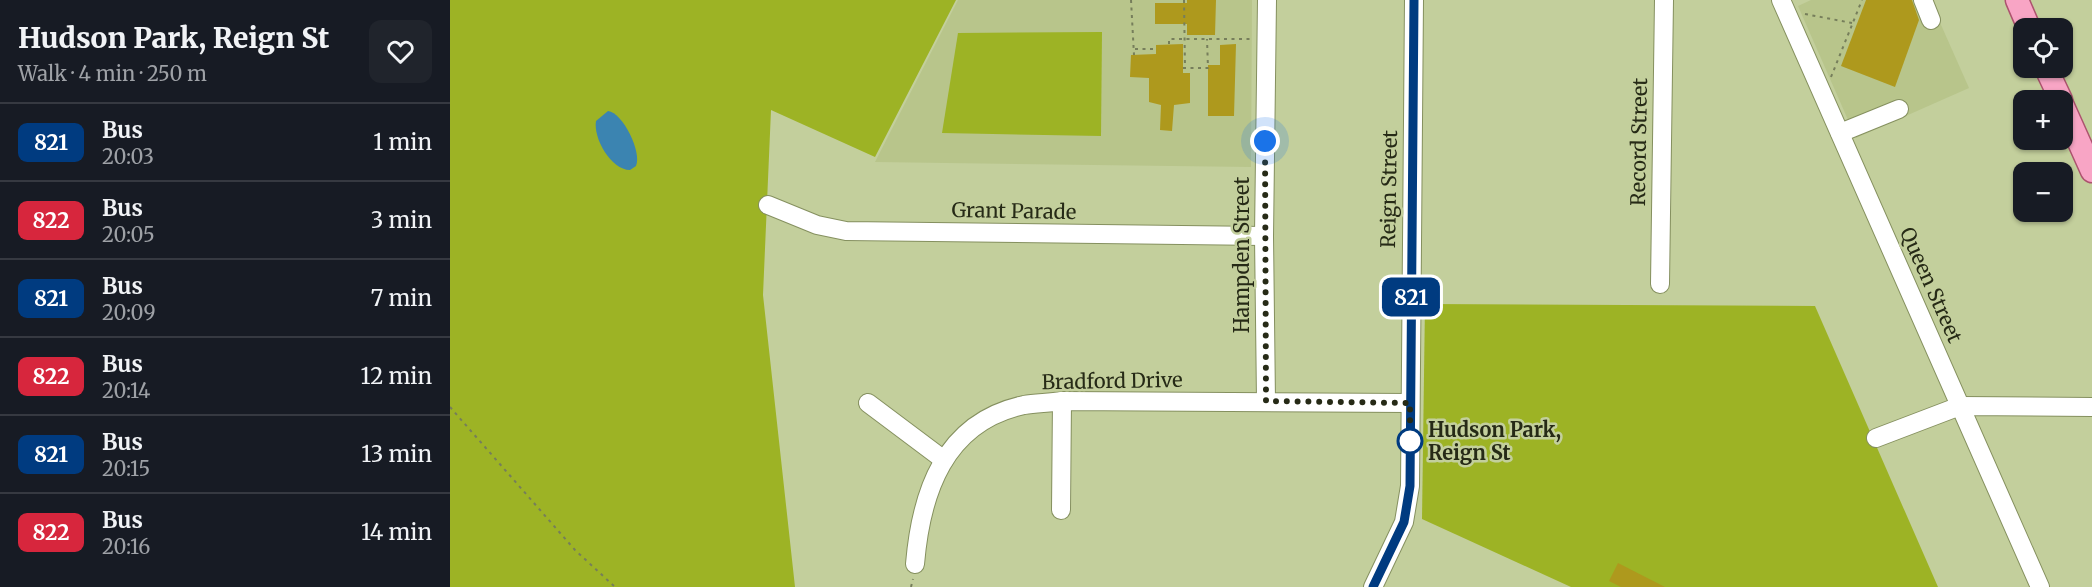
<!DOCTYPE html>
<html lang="en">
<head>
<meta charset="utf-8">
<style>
	body { margin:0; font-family:Merriweather,serif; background:#20242c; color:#f1f3f6; height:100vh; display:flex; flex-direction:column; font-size:22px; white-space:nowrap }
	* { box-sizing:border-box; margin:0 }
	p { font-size:20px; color:#9ea1a6 }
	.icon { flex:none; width:33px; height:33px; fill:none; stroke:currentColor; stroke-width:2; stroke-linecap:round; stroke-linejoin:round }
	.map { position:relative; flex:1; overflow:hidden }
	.panel { display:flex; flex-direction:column; background:#171b24; width:450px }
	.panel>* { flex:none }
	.badge { padding:0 12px; border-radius:9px; font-size:21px; line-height:39px }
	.buttons { position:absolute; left:1563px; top:18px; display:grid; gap:12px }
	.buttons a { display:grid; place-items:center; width:60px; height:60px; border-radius:12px; background:#171b24; box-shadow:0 2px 4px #0004; font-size:30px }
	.you { position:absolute; width:30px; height:30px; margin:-15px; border:4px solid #fff; border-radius:50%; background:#1a73e8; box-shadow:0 0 0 9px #1a73e833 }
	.map>.badge { position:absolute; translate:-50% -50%; box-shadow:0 0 0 3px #fff }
	.round { display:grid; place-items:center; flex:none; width:63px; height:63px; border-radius:12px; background:#20242c }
	.head { display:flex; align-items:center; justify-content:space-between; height:102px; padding:0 18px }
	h1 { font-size:28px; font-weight:800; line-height:45px }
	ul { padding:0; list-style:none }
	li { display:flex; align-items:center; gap:18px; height:78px; padding:0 18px; border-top:2px solid #363941 }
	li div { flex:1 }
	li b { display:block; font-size:22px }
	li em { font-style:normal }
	li .badge { min-width:66px; font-weight:700; text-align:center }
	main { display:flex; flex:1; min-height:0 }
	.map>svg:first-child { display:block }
	.built { fill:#b8c58b }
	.green { fill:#9db325 }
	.water { fill:#3b84b1 }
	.building { fill:#ae991d }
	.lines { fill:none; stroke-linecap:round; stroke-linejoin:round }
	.minor-casing { stroke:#85905f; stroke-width:20 }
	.major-casing { stroke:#ac536e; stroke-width:25 }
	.path { stroke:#767e5b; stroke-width:2; stroke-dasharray:3 4.5; stroke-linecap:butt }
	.minor { stroke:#fff; stroke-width:18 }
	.major { stroke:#f8a5c5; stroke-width:22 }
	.line-casing { stroke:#fff; stroke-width:14 }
	.line { stroke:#003b80; stroke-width:9 }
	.walk { stroke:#262a16; stroke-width:6; stroke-dasharray:0 10.8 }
	.stop-dot { fill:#fff; stroke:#003b80; stroke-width:3 }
	.labels { text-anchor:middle; stroke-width:5; stroke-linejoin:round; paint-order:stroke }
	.street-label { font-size:20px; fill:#262a16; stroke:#c3cf9c }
	.stop-label { font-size:20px; font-weight:bold; fill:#262a16; stroke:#c3cf9c; text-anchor:start }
</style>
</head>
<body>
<main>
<section class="panel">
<div class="head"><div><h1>Hudson Park, Reign St</h1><p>Walk · 4 min · 250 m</p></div><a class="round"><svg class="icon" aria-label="heart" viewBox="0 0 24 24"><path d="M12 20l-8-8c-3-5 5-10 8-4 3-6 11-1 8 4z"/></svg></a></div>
<ul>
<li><span class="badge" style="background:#003b80;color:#fff">821</span><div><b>Bus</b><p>20:03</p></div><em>1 min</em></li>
<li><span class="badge" style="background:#d7263d;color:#fff">822</span><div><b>Bus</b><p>20:05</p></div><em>3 min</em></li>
<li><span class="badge" style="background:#003b80;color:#fff">821</span><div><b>Bus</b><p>20:09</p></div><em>7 min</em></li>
<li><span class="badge" style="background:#d7263d;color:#fff">822</span><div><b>Bus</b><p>20:14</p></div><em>12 min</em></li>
<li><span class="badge" style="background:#003b80;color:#fff">821</span><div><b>Bus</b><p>20:15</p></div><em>13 min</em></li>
<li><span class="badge" style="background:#d7263d;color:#fff">822</span><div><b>Bus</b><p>20:16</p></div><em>14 min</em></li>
</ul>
</section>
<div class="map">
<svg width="1642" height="587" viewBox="0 0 1642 587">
	<rect width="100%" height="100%" fill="#c3cf9c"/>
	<g class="built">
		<path d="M508,0H802L801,167L425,162Z"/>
		<path d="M1361,0H1480L1519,88L1406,138L1348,6Z"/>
	</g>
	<g class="green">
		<path d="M0,0H506L425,157L321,110L313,295L345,587H0Z"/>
		<path d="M652,32L651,136L492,133L508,33Z"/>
		<path d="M975,304L1365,306L1488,587H1121L972,519Z"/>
	</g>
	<path class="water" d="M158,111C173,113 192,152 186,166L180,170C161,170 143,138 146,121Z"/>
	<g class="building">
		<path d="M737,0H766L765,35H737V24H705V3H737Z"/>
		<path d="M1416,0H1462L1469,20L1445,87L1391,66Z"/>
		<path d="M733,44V73H740V103L724,105L722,131L710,130L711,105L699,102V78L680,77L681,55L706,54V45Z"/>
		<path d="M786,44L784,116H758V65H770V45Z"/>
		<path d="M1168,563L1215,587H1171L1159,581Z"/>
	</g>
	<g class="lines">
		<defs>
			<g id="minor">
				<path d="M1331,0L1590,587"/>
				<path d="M1473,0L1481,20"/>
				<path d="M1390,133L1449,109"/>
				<path d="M318,205L367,225L396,231L814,236"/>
				<path d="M1210,284L1214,0"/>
				<path d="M816,401L814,236L817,0"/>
				<path d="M418,403L494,460"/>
				<path d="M1426,438L1510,406L1642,407"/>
				<path d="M611,510L612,401"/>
				<path d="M465,564C471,493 494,422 574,405C586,403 599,403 612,401L960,403"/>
				<path d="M923,587L954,522L960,486L964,0"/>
			</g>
			<g id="major">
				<path d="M1567,0L1579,28"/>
				<path d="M1596,68L1611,100"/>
				<path d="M1612,104L1642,171"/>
			</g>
		</defs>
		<use href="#minor" class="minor-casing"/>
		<use href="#major" class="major-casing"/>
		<g class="path">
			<path d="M681,0L684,55"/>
			<path d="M734,0L735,68"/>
			<path d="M1355,14L1402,23"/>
			<path d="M719,44V39H801"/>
			<path d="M685,49H706"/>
			<path d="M733,68H758L757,39"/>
			<path d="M1381,77L1412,0"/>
			<path d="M0,407L125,550L165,587"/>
			<path d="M461,587L463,579"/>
		</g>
		<use href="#minor" class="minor"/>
		<use href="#major" class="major"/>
	</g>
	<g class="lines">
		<defs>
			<path id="line" d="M923,587L954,522L960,486L964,0"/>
		</defs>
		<use href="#line" class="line-casing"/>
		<use href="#line" class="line"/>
		<path class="walk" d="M815,141L816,401L960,403V445V441"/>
	</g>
	<circle class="stop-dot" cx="960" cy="441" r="12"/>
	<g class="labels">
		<g class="street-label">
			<text transform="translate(1189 142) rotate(-89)" y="7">Record Street</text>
			<text transform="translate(939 189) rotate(-89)" y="7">Reign Street</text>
			<text transform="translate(564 211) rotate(1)" y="7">Grant Parade</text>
			<text transform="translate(792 255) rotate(-90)" y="7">Hampden Street</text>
			<text transform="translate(1481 285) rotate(66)" y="7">Queen Street</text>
			<text transform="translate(662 381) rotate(-1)" y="7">Bradford Drive</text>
		</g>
		<g class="stop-label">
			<text x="978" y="437">Hudson Park,<tspan x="978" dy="23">Reign St</tspan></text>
		</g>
	</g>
</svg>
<div class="buttons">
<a><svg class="icon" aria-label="locate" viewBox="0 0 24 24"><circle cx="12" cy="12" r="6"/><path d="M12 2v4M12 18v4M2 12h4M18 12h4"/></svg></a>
<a>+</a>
<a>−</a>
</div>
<div class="you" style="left:815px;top:141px"></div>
<b class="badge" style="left:961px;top:297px;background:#003b80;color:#fff">821</b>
</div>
</main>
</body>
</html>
